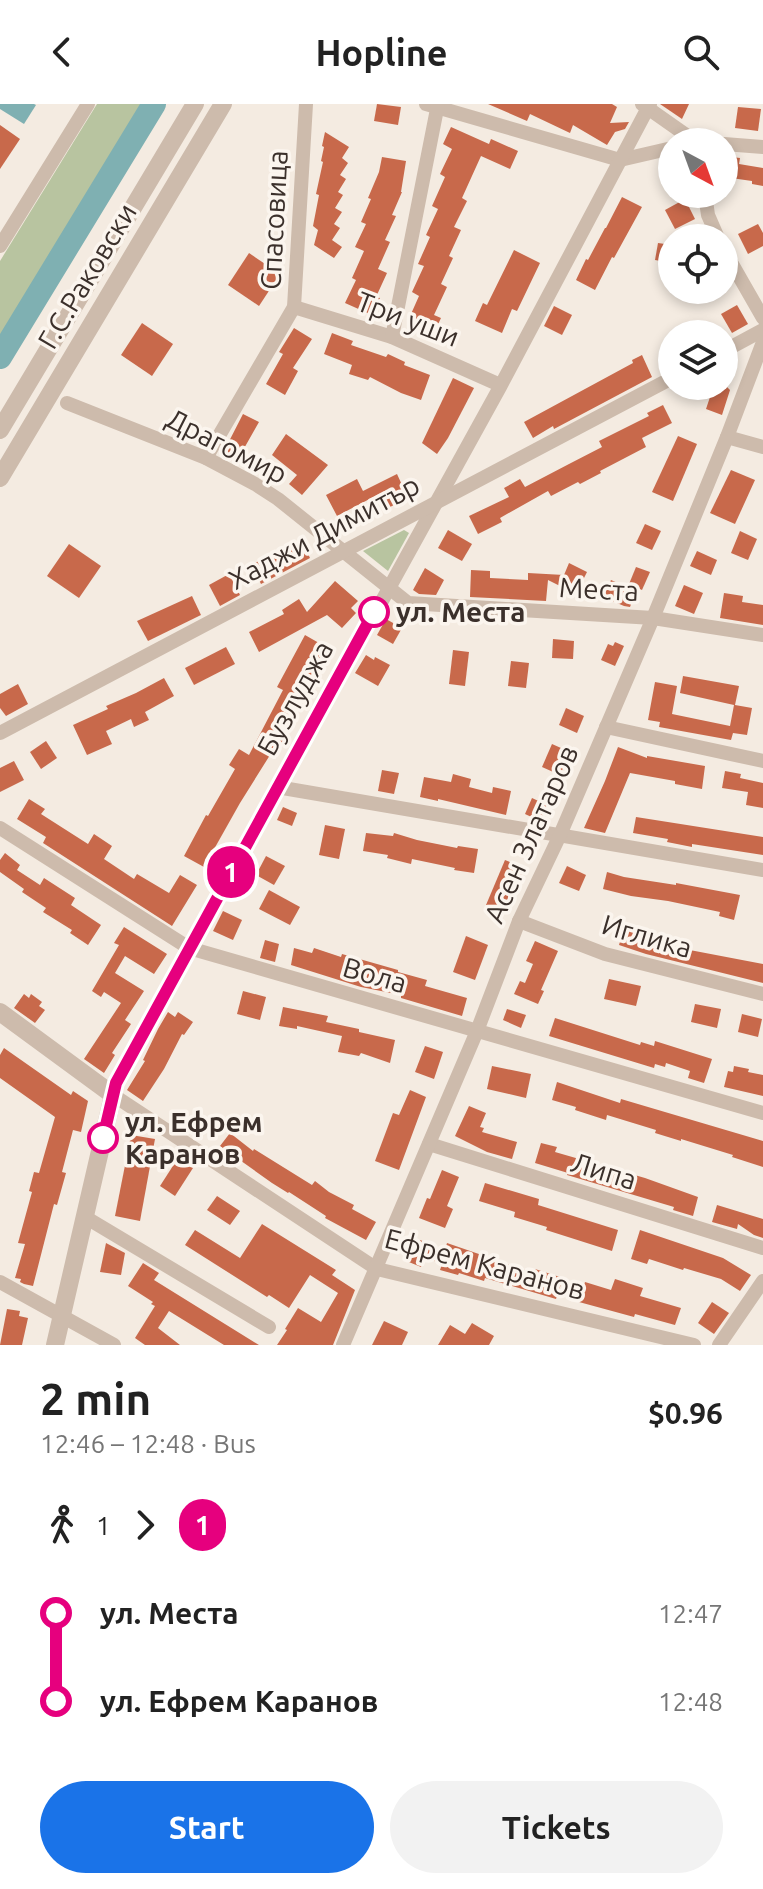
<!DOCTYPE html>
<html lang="en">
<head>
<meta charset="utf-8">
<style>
	body { margin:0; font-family:Ubuntu,sans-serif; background:#f2f2f2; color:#222; height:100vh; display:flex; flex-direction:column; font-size:30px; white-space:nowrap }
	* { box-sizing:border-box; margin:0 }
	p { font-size:26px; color:#767676 }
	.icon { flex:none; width:44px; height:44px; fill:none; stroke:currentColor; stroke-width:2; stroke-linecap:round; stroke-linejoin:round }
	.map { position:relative; height:1241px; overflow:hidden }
	.panel { display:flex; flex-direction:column; background:#fff; flex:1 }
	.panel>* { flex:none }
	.badge { padding:0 16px; border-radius:26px; font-size:28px; line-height:52px }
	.needle { width:52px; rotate:139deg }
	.controls { position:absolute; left:658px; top:24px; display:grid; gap:16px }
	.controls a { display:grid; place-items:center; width:80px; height:80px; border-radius:50%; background:#fff; box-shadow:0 4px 12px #0003; font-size:40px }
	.map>.badge { position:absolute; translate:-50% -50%; box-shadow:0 0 0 4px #fff }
	.legs { display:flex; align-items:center; gap:12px; height:88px; padding:0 40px; font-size:26px }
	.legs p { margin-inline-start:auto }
	.headline { display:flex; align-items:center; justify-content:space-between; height:136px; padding:0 40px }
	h1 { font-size:44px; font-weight:600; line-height:60px }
	.cta { display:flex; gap:16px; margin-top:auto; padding:16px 40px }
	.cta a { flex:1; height:92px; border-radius:48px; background:#1a73e8; color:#fff; font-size:32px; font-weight:600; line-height:92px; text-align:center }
	.cta a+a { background:#f2f2f2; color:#222 }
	ul { padding:0 40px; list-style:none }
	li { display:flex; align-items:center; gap:28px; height:88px; font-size:30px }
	li i { display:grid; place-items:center; width:12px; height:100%; margin:0 10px; background:currentColor }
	li i::after { content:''; width:20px; height:20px; margin:-10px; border:6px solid; border-radius:50%; background:#fff }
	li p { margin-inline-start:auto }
	li:first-child i { background:linear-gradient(#0000 50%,currentColor 0) }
	li:last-child i { background:linear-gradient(currentColor 50%,#0000 0) }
	header { display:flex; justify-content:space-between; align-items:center; height:104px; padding:0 40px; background:#fff; font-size:36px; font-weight:600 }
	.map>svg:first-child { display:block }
	.green { fill:#b8c4a0 }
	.water { fill:#7fb0b2 }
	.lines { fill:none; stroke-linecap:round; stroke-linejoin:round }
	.river { stroke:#7fb0b2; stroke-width:24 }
	.building { fill:#c8694b }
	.minor { stroke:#cdbbac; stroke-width:14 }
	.tertiary { stroke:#cdbbac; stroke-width:18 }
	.line-1-casing { stroke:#fff; stroke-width:18 }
	.line-1 { stroke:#e6007e; stroke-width:12 }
	.stop-1-dot { fill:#fff; stroke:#e6007e; stroke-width:4 }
	.labels { text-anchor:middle; stroke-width:7; stroke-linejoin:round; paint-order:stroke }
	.street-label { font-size:28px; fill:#3b302b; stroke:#fbf5ee }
	.stop-label { font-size:28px; font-weight:bold; fill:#3b302b; stroke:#fbf5ee; text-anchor:start }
</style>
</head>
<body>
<header><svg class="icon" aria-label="back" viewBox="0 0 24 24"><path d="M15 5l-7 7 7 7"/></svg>Hopline<svg class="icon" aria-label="search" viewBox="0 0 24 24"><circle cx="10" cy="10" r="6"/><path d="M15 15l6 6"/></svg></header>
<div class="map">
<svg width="763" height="1241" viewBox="0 0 763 1241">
	<rect width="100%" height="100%" fill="#f4ebe1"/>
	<g class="green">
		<path d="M97,0H154L0,253V157Z"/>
		<path d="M404,426L409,429L388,467L363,447Z"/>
	</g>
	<path class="water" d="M0,0H34L36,1L24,20L0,5Z"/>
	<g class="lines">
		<path class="river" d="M0,253L154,0"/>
	</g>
	<g class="building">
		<path d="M377,0L401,3L398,21L374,17Z"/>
		<path d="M488,0H612L617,3L610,19L629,18L625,25L615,28L607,41L573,21L570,29L530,10L527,17Z"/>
		<path d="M660,0H689L682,15Z"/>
		<path d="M738,3L761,5L758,27L735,24Z"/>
		<path d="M0,21L20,35L0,65Z"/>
		<path d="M451,23L489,40L491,35L518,47L510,65L481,52L462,94L467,97L454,123L461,126L449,152L453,154L441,180L447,183L434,211L441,214L433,231L407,219L419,192L412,188L424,162L418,160L430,133L426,131L438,105L432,102L445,73L440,70L452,45L443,40Z"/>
		<path d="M325,28L349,43L342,54L348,59L340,71L346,75L338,88L343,91L335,104L342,108L334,120L340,124L332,136L342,143L334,154L314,141L318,126L313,122L319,91L316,90L323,58L321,57L324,43L322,42Z"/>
		<path d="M724,52L740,54L739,60L763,64V82L752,80V77L724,73Z"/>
		<path d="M382,53L406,57L401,88H402L392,111L396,112L385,136L390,138L378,165L387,169L376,193L380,194L372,211L345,199L356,176L352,174L364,147L355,143L366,120L361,118L371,95L368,94L379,68Z"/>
		<path d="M622,93L642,103L614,154L612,153L595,186L576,176L586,155L588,156L605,124H606Z"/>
		<path d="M685,95L695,115L675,125L665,106Z"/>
		<path d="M758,120L763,129V142L748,150L738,130Z"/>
		<path d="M658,139L672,141V159L655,156Z"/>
		<path d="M514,146L540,159L517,207L512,205L502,229L475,217L483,199L487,201Z"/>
		<path d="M249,149L280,170L259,202L228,181Z"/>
		<path d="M737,201L748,220L732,229L721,210Z"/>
		<path d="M554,202L572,211L562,231L544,222Z"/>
		<path d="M142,219L173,240L152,272L121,251Z"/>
		<path d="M294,224L312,235L293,264L298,267L285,291L266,280L283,250L279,248Z"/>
		<path d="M332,229L353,237L351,241L386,253L388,250L405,258L404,261L430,271L421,296L401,289L370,273L368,276L349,270L352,261L324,250Z"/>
		<path d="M642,251L652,273L554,325L553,322L533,334L524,318L633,259L632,256Z"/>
		<path d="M453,274L474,284L448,334L437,350L422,339Z"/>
		<path d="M699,282H726L730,286L722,311L706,305L710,293Z"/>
		<path d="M663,301L672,319L642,334L646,343L600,367L601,369L580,380L578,378L551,392L548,387L500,414L502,418L478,430L469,412L509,393L504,384L520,375L525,383L569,360L602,343L599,337L649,312L647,309Z"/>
		<path d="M243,310L259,318L242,348L246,350L240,361L222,351Z"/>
		<path d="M286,330L328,361L302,391L289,380L297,371L272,351Z"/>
		<path d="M678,332L697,340L673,397L652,388Z"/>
		<path d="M731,366L755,376L735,420L710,409Z"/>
		<path d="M397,370L408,394L388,404L381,389L337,412L326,391L357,375L363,387Z"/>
		<path d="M645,420L661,427L652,446L636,439Z"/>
		<path d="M448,426L472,440L462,457L438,444Z"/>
		<path d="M740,427L757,435L748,456L731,449Z"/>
		<path d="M301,435L310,454L261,480L251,461Z"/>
		<path d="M69,440L101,462L79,494L47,472Z"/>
		<path d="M697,447L717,456L711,471L690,462Z"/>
		<path d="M569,459L587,468L576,490L548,476L546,497L470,493L471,466L490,467V474L528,476V469L564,471Z"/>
		<path d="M636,463L650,468L642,486L629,480Z"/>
		<path d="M425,464L444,476L436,491L419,490L413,486Z"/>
		<path d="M229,470L240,491L220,502L209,481Z"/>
		<path d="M611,476L636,487L630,503L624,502L603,493Z"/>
		<path d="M335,477L358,497L351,504L356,509L342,524L327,511L259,548L249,528L284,510L282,506L299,495L307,508Z"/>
		<path d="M684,481L703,489L694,510L675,502Z"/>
		<path d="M724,489L743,492L742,498L763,501V521L720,514Z"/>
		<path d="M192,492L201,511L148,537L137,517Z"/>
		<path d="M386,515L402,524L393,540L377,531Z"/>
		<path d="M305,531L326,543L313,565L310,574L313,576L305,590L301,588L276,632L285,637L276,654L270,651L240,699L204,763L184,752L206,711L208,712L235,665L229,661L239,645L249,651L283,586L277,583Z"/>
		<path d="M553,535L574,537L573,555L552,554Z"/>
		<path d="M615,538L624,542L615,562L601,556L608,540L613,542Z"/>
		<path d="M226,543L235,560L194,581L185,564Z"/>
		<path d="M453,546L469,548L465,582L449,580Z"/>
		<path d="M366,551L374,556L375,553L390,561L378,582L355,569Z"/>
		<path d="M511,557L529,559L526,584L508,582Z"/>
		<path d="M683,572L739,582L735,601L752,604L747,631L733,629L731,636L659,623L660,618L648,616L655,578L677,582L672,610L730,622L734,601L680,589Z"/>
		<path d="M164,574L174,592L145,608L149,616L134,623L131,615L106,627L112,640L87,651L73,621L108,605L106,602L136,589Z"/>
		<path d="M18,580L28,600L6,612L0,604V590Z"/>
		<path d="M566,604L584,612L577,629L559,621Z"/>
		<path d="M46,637L57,654L41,665L30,648Z"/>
		<path d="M552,640L570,648L560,671L542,663Z"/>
		<path d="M618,643L647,654V652L705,662L702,685L675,680V677L630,669L605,729L584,724L605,677Z"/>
		<path d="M14,657L24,676L0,688V664Z"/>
		<path d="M382,666L399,669L394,690L378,687Z"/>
		<path d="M725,667L741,670L740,674L763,679V704L746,701L748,688L722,684Z"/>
		<path d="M453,670L471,675L469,683L492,689L493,683L511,687L506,711L438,695V697L420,693L424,673L451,678Z"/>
		<path d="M532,694L547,701L540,717L525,710Z"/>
		<path d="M29,695L45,705L41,710L88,740L94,730L112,742L104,755L134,775L137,770L169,789L180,771L197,781L172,822L43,739L46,733L17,715Z"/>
		<path d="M283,703L297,709L292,722L277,716Z"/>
		<path d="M636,713L763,733V751L692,740V743L667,738L668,735L633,729Z"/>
		<path d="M325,721L345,725L339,755L319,751Z"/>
		<path d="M366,729L393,732L394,729L417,736L457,744L458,742L478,745L474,769L454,766L455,764L412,755L411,760L387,754L388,751L363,747Z"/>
		<path d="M5,749L20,761L17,766L40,781L44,774L75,794L71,801L101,821L88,841L70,829L72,826L43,808L46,804L22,788L24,785L0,768V756Z"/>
		<path d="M266,752L285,762L274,781L256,771Z"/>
		<path d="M505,756L524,764L504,809L486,801Z"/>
		<path d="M567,762L586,771L579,787L559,779Z"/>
		<path d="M607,768L624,773L676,781V779L740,791L734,816L719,812L720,808L668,797L631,792L603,785Z"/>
		<path d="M269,786L300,803L290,821L259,805Z"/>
		<path d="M223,807L242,816L233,836L213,827Z"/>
		<path d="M124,823L167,850L154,870L125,852L115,869L144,887L125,916L131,920L112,949L115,951L104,969L84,955L121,899L104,888L101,893L92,887L119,841L114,839Z"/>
		<path d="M624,824L664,837L665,834L674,836V843L763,860V879L646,850L619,841Z"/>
		<path d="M466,832L488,841L475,876L453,868Z"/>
		<path d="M265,836L279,840L275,858L260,854Z"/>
		<path d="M535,837L558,847L541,886L544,887L538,900L514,890L520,877L525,879L533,860L526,857Z"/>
		<path d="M294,844L312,849L314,844L341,853L342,850L398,866V868L427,876L425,882L467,894L462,912L401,894V891L361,883L291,861Z"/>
		<path d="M609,875L641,882L636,902L604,895Z"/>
		<path d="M243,887L266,893L260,916L237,910Z"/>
		<path d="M24,890L29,894L31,890L42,898L39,902L45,906L35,919L14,904Z"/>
		<path d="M695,900L721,905L717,924L691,918Z"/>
		<path d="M283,903L328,912L326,918L359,925V928L395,936L390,959L361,949L359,952L338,948L342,932L297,922V925L279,922Z"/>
		<path d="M507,905L526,911L521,924L503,916Z"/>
		<path d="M168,908L175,913L178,908L193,918L184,931L182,930L164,965L143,997L127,986L145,957L143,956L158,925Z"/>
		<path d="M742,910L762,915L758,933L738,928Z"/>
		<path d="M555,914L640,941L641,938L654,942L655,937L712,955L704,979L688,974L690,967L666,959L665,963L655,960L654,964L549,932Z"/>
		<path d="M425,942L443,948L434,975L415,968Z"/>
		<path d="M4,944L71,991L73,987L88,997L81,1028L73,1026L62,1068L66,1069L57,1101L54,1100L33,1182L24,1180L20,1178L21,1175L15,1174L25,1140L18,1139L32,1088L29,1087L34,1068L39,1069L55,1013L0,974V951Z"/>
		<path d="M492,962L531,970L526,994L487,985Z"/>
		<path d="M734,962L749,965L748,968L763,971V992L724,983L728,967L733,968Z"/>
		<path d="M557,978L620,999L621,995L763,1037V1063L732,1053L733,1051L681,1035V1037L655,1029L656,1026L607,1011L606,1016L575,1006L576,1003L552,996Z"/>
		<path d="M410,986L426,993L399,1066L375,1057L393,1009L399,1011Z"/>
		<path d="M469,1002L486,1009L480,1023L484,1024L482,1028L517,1038L512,1055L487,1048L455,1032Z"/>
		<path d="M230,1029L253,1047L254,1045L312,1081L315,1077L329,1088L354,1101L352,1105L376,1118L366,1136L325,1114L326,1112L289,1088L288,1089L272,1079L220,1042Z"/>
		<path d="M131,1031L155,1035L140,1117L115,1112Z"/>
		<path d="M541,1039L557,1043L555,1048L645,1074L698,1093L693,1112L673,1106L674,1103L567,1071L568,1069L535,1059Z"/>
		<path d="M178,1054L193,1064L175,1092L160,1082Z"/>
		<path d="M442,1066L459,1073L447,1102L453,1105L445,1124L419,1114L427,1094L430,1095Z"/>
		<path d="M485,1079L539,1095L538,1101L618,1126L612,1147L546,1126L547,1123L514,1113L515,1108L479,1097Z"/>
		<path d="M217,1092L240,1107L230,1121L207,1106Z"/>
		<path d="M717,1101L763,1115V1134L754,1131L738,1120L737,1125L712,1118Z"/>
		<path d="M262,1120L336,1166L332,1171L355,1186L333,1241H277L287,1226L285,1225L298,1204L321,1218L338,1189L310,1171L289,1204L269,1191L267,1193L185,1141L195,1126L240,1154Z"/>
		<path d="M640,1126L723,1154L751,1171L740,1187L721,1175L684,1164L683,1166L649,1155L647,1160L631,1155Z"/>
		<path d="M420,1136L445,1146L447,1139L534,1169L535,1165L563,1174L556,1195L485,1174L484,1177L459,1169L458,1171L440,1166L442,1160L424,1153L421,1163L404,1156L412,1137L418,1139Z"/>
		<path d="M106,1139L125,1149L121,1171L100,1168Z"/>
		<path d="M143,1159L159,1169L154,1176L259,1241H224L169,1207L158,1224L180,1241H145L135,1234L155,1202L151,1200L153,1198L128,1182Z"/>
		<path d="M615,1175L643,1184L640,1192L681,1204L675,1221L635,1210L634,1213L579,1198L585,1178L611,1186Z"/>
		<path d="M712,1198L729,1209L714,1230L698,1219Z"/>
		<path d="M7,1205L20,1207L19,1212L28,1214L22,1241H0Z"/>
		<path d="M384,1217L408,1228L402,1241H372Z"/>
		<path d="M472,1219L494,1232L489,1241H438L450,1221L465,1230Z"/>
	</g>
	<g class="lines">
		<g class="minor">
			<path d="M426,0L620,56L672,44"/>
			<path d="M642,0L696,38H699"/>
			<path d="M650,0L500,283L116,979L113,991L377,1165L694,1241"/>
			<path d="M724,40L763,43"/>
			<path d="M705,90L708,111L718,134"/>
			<path d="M0,142L88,0"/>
			<path d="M724,146L763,214"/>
			<path d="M294,203L392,233L500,281"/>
			<path d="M392,233L438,0"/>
			<path d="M724,247L763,226"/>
			<path d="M67,299L206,354L255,380L278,395L408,499L653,514L763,531"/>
			<path d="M727,333L763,343"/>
			<path d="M206,354L294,203L306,0"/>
			<path d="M606,623L763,657"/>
			<path d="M0,629L672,274"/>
			<path d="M277,683L763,766"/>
			<path d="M0,724L189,844L763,1009"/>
			<path d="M519,817L605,850L763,890"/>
			<path d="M429,1040L763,1144"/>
			<path d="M85,1113L269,1223"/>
			<path d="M0,1178L114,1241"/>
			<path d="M343,1241L477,927L519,817L560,731L653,514L727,333L763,238"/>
			<path d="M719,1241L763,1177"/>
		</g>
		<g class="tertiary">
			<path d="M0,326L195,0"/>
			<path d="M0,374L223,0"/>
			<path d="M0,908L113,991L55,1241"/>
		</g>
	</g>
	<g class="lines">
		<defs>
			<path id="line-1" d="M103,1034L116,979L374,508"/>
		</defs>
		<use href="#line-1" class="line-1-casing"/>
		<use href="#line-1" class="line-1"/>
	</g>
	<g class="stop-1-dot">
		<circle cx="374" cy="508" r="14"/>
		<circle cx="103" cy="1034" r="14"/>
	</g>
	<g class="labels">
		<g class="street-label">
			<text transform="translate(274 116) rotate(-87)" y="10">Спасовица</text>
			<text transform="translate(87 172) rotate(-59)" y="10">Г.С.Раковски</text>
			<text transform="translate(408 215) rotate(21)" y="10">Три уши</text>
			<text transform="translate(227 342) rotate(27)" y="10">Драгомир</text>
			<text transform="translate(324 428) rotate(-28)" y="10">Хаджи Димитър</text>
			<text transform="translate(599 485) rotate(3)" y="10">Места</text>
			<text transform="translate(295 594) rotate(-61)" y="10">Бузлуджа</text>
			<text transform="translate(531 730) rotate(-66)" y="10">Асен Златаров</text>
			<text transform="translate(647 832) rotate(16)" y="10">Иглика</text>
			<text transform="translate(375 871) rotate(16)" y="10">Вола</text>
			<text transform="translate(604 1067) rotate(17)" y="10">Липа</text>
			<text transform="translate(485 1160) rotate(15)" y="10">Ефрем Каранов</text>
		</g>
		<g class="stop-label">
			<text x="396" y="518">ул. Места</text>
			<text x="125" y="1028">ул. Ефрем<tspan x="125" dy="32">Каранов</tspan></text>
		</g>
	</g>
</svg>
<div class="controls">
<a><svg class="needle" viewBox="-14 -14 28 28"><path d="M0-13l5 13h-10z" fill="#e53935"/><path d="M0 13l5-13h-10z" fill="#767676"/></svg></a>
<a><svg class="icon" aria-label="locate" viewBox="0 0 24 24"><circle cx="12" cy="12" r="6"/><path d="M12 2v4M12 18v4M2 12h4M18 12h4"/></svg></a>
<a><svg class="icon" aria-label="layers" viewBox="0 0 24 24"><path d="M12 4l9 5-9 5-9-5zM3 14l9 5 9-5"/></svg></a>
</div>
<b class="badge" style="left:231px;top:768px;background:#e6007e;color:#fff">1</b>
</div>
<section class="panel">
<div class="headline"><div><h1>2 min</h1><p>12:46 – 12:48 · Bus</p></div><b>$0.96</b></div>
<div class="legs"><svg class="icon" aria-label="walk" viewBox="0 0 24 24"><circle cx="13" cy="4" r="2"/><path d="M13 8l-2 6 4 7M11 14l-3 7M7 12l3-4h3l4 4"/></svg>1<svg class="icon" aria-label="forward" viewBox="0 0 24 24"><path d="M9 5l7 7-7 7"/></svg><b class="badge" style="background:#e6007e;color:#fff">1</b></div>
<ul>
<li><i style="color:#e6007e"></i><b>ул. Места</b><p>12:47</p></li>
<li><i style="color:#e6007e"></i><b>ул. Ефрем Каранов</b><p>12:48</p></li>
</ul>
<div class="cta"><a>Start</a><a>Tickets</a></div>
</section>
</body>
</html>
